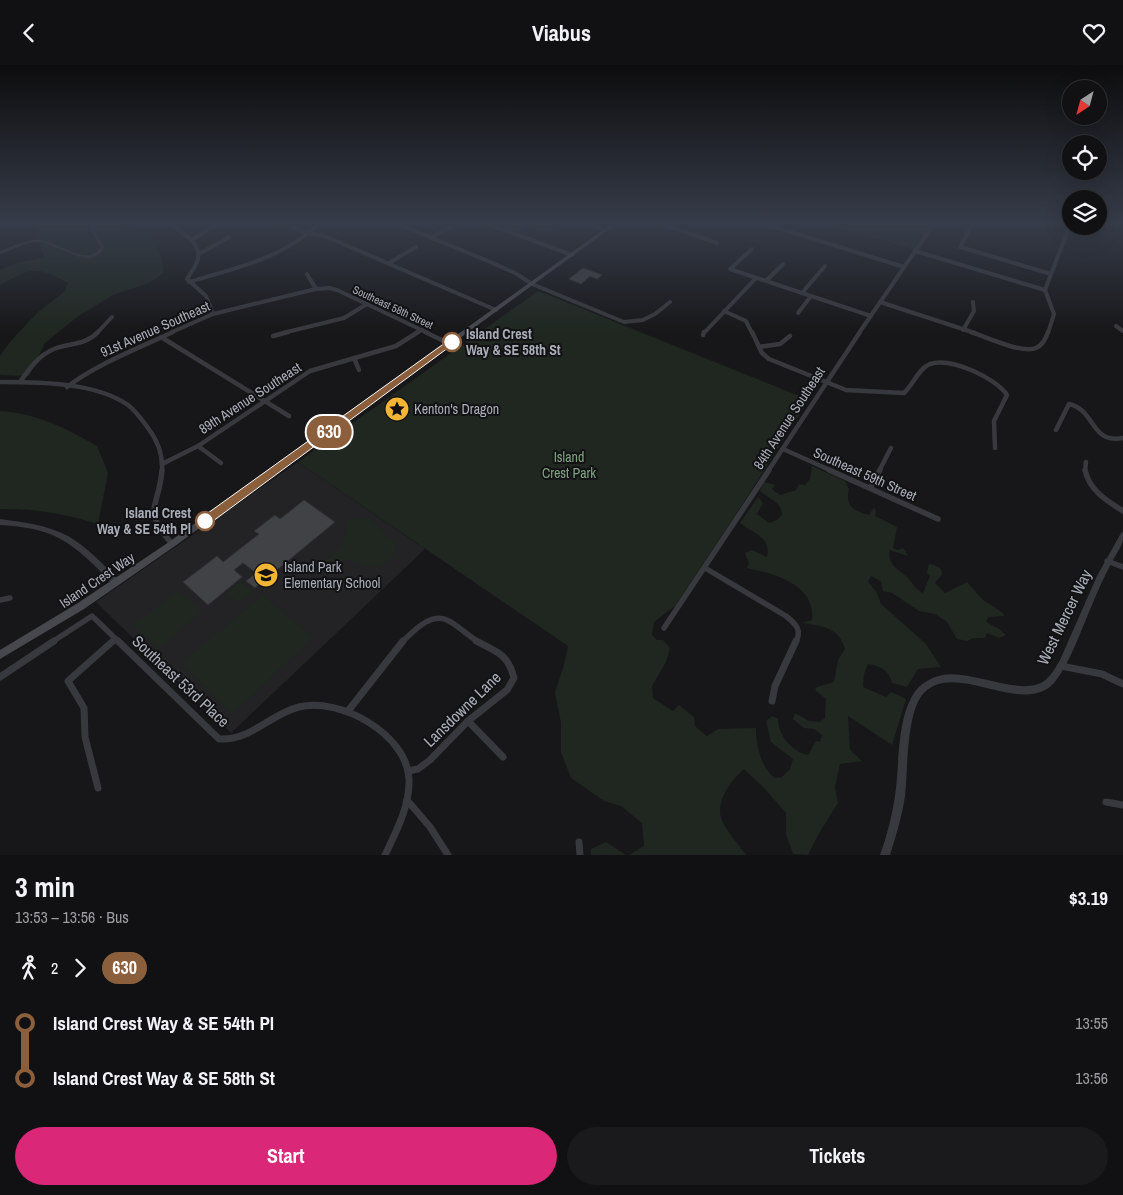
<!DOCTYPE html>
<html lang="en">
<head>
<meta charset="utf-8">
<style>
	body { margin:0; font-family:"Archivo Narrow",sans-serif; background:#1a1a1c; color:#f1f3f6; height:100vh; display:flex; flex-direction:column; font-size:19px; white-space:nowrap }
	* { box-sizing:border-box; margin:0 }
	p { font-size:16px; color:#9c9da0 }
	.icon { flex:none; width:28px; height:28px; fill:none; stroke:currentColor; stroke-width:2; stroke-linecap:round; stroke-linejoin:round }
	.map { position:relative; height:790px; overflow:hidden }
	.sheet { display:flex; flex-direction:column; background:#111113; flex:1 }
	.sheet>* { flex:none }
	.badge { padding:0 10px; border-radius:16px; font-size:18px; line-height:32px }
	.needle { width:32px; rotate:216deg }
	.fabs { position:absolute; left:1062px; top:15px; display:grid; gap:10px }
	.fabs a { display:grid; place-items:center; width:45px; height:45px; border-radius:50%; background:#111113; box-shadow:0 5px 20px #0002,0 0 0 1px #303133; font-size:25px }
	.map>.badge { position:absolute; translate:-50% -50%; box-shadow:0 0 0 2px #fff }
	.legs { display:flex; align-items:center; gap:8px; height:55px; padding:0 15px; font-size:16px }
	.legs p { margin-inline-start:auto }
	.head { display:flex; align-items:center; justify-content:space-between; height:85px; padding:0 15px }
	h1 { font-size:28px; font-weight:700; line-height:38px }
	.cta { display:flex; gap:10px; margin-top:auto; padding:10px 15px }
	.cta a { flex:1; height:58px; border-radius:30px; background:#db2777; color:#fff; font-size:20px; font-weight:700; line-height:58px; text-align:center }
	.cta a+a { background:#1a1a1c; color:#f1f3f6 }
	ul { padding:0 15px; list-style:none }
	li { display:flex; align-items:center; gap:18px; height:55px; font-size:19px }
	li i { display:grid; place-items:center; width:8px; height:100%; margin:0 6px; background:currentColor }
	li i::after { content:''; width:12px; height:12px; margin:-6px; border:4px solid; border-radius:50%; background:#111113 }
	li p { margin-inline-start:auto }
	li:first-child i { background:linear-gradient(#0000 50%,currentColor 0) }
	li:last-child i { background:linear-gradient(currentColor 50%,#0000 0) }
	header { display:flex; justify-content:space-between; align-items:center; height:65px; padding:0 15px; background:#111113; font-size:22px; font-weight:700 }
	.map>svg:first-child { display:block }
	.built { fill:#232326 }
	.green { fill:#1f2720 }
	.building { fill:#414246; stroke:#313135 }
	.lines { fill:none; stroke-linecap:round; stroke-linejoin:round }
	.minor-far3 { stroke:#38393e; stroke-width:4 }
	.minor-far2 { stroke:#38393e; stroke-width:4.5 }
	.minor-far1 { stroke:#38393e; stroke-width:5.5 }
	.minor { stroke:#38393e; stroke-width:7 }
	.tertiary { fill:#38393e; fill-rule:evenodd }
	.secondary { fill:#46484e; fill-rule:evenodd }
	.line-1 { fill:#8b5e3c; stroke:#fff }
	.stop-1-dot { fill:#fff; stroke:#8b5e3c; stroke-width:2.5 }
	.labels { text-anchor:middle; stroke-width:4; stroke-linejoin:round; paint-order:stroke }
	.far-street-label { font-size:11px; fill:#a9aeb9; stroke:#121214 }
	.street-label { font-size:14px; fill:#a9aeb9; stroke:#121214 }
	.stop-label { font-size:14px; font-weight:bold; fill:#a9aeb9; stroke:#121214; text-anchor:start }
	.poi-label { font-size:14px; fill:#a9aeb9; stroke:#121214; text-anchor:start }
	.park-label { font-size:14px; fill:#80a482; stroke:#121214 }
	.near-street-label { font-size:16px; fill:#a9aeb9; stroke:#121214 }
</style>
</head>
<body>
<header><svg class="icon" aria-label="back" viewBox="0 0 24 24"><path d="M15 5l-7 7 7 7"/></svg>Viabus<svg class="icon" aria-label="heart" viewBox="0 0 24 24"><path d="M12 20l-8-8c-3-5 5-10 8-4 3-6 11-1 8 4z"/></svg></header>
<div class="map">
<svg width="1123" height="790" viewBox="0 0 1123 790">
	<rect width="100%" height="100%" fill="#171719"/>
	<path class="built" d="M298,397L425,484L231,668L96,537Z"/>
	<g class="green">
		<path d="M104,157L152,171L161,192L164,208L147,219L113,230L77,252L45,278L29,311L0,310V291L10,277L37,248L64,227L68,218C36,200 31,203 0,220V205L16,198L44,192L33,158L34,157Z"/>
		<path d="M518,157H544L545,160L557,163L558,166L555,167H540L531,174L527,172L535,168L536,163L532,159H524L521,163L524,168L521,170L505,163Z"/>
		<path d="M817,157H931L913,184Z"/>
		<path d="M538,226L797,330L808,336L738,446L675,541L654,557L652,570L657,575H663L670,583L666,597L652,621L653,633L673,646L679,640L694,652L695,661L707,671L718,664L756,663C756,681 761,701 774,713L782,712L790,704L793,694L771,677L766,656L772,651L778,654C778,670 792,687 808,690L816,676L820,677L822,670L814,664L804,663L793,654L795,648L809,656L819,657L825,653L826,634L815,625L817,622L834,617L838,595L845,584C839,562 822,561 802,558L812,555C816,519 774,509 747,503L749,498L745,488L752,485L767,492C772,472 752,468 740,458L758,432L763,438L757,449L769,458L777,455L782,450C782,437 769,434 760,426L764,417L775,420L772,424L780,430L796,425L799,419L805,420L810,414L812,401L845,416L849,424C845,441 853,446 869,450L874,442L876,446L875,451L897,462L893,483L898,485L903,483L908,491L890,485C887,499 897,504 906,511C913,517 914,524 923,528L930,511L927,508L929,499L934,500L941,504L942,509L935,518L945,528L967,517L983,535L1003,548L1004,551L988,552L986,557L999,564L1006,570L999,573L987,568L985,573H973L967,576L957,574L947,557L935,549L919,546L892,528L883,526L881,516L871,511L868,516L877,528L881,539L926,579L941,602L918,604L907,622L892,618C889,605 880,601 868,599L864,609L863,622L886,632L891,627L906,634L892,680L848,651L850,685L862,696L840,699L835,722L838,738L818,770L808,790L793,789L786,769V748L765,724L744,704C732,714 716,735 721,753C725,764 739,780 746,790H629L644,781L642,758L621,741L604,736L571,713L561,687V658L555,627L564,600L568,581L298,397Z"/>
		<path d="M0,346C36,348 66,363 97,381L108,408L98,459C66,449 33,443 0,444Z"/>
		<path d="M369,453L386,471L393,474C402,491 384,503 368,501C361,501 355,496 349,495C342,493 332,497 325,498L324,497L342,482L348,455Z"/>
		<path d="M240,516L253,526L239,538L226,528Z"/>
		<path d="M177,526L202,546L159,583L133,561Z"/>
		<path d="M263,530L313,573L232,649L182,598Z"/>
		<path d="M606,777L626,790H591V784Z"/>
	</g>
	<g class="building">
		<path d="M583,203L602,210L597,214L590,211L581,219L569,214Z"/>
		<path d="M304,435L335,457L255,523L246,516L256,508L243,498L234,505L242,512L208,540L183,517L217,491L223,497L259,469L254,466L275,450L280,454Z"/>
	</g>
	<g class="lines">
		<g class="minor-far3">
			<path d="M283,157L303,167L327,172L496,245"/>
			<path d="M393,157L488,196L515,208L532,219L624,257L643,255L655,249L670,237"/>
			<path d="M483,157L572,190"/>
			<path d="M583,157L606,165"/>
			<path d="M657,157L717,178"/>
			<path d="M759,157L904,202"/>
			<path d="M974,157L960,182L1051,209"/>
			<path d="M1057,157L1070,161"/>
			<path d="M172,160C183,168 204,180 197,197C195,203 190,208 187,214L206,231L213,249"/>
			<path d="M431,173L458,157"/>
			<path d="M191,175L215,161"/>
			<path d="M752,184L730,204L871,251"/>
			<path d="M915,186L1045,225"/>
			<path d="M199,189L229,172"/>
			<path d="M389,198L416,182"/>
			<path d="M307,209L316,224L329,223L337,225L428,268"/>
			<path d="M766,216L783,199"/>
			<path d="M189,217C235,203 286,193 320,157"/>
			<path d="M802,228L825,201"/>
			<path d="M880,237L975,268"/>
			<path d="M724,246L746,256L752,268"/>
			<path d="M798,248L811,231"/>
			<path d="M1116,261L1123,266"/>
			<path d="M963,265L974,246L973,237"/>
			<path d="M97,268L112,252"/>
			<path d="M170,268L213,249L316,224"/>
			<path d="M283,268L344,253L367,239"/>
			<path d="M416,268L422,265"/>
			<path d="M704,268L756,213"/>
			<path d="M859,268L935,157"/>
			<path d="M1048,268L1054,249L1045,225L1071,157"/>
		</g>
		<g class="minor-far2">
			<path d="M425,267L450,279"/>
			<path d="M752,267L762,288L769,294L846,325L904,328C913,320 919,303 930,299C951,292 996,313 1007,330L994,356L995,383"/>
			<path d="M971,267C986,272 1022,289 1036,283C1043,280 1046,273 1048,267"/>
			<path d="M703,270L704,267"/>
			<path d="M273,271L288,267"/>
			<path d="M161,272L289,351"/>
			<path d="M759,282L780,279L790,271"/>
			<path d="M354,293L359,305"/>
			<path d="M0,317C38,317 95,317 128,340C136,346 142,355 148,363C158,376 163,390 162,406"/>
			<path d="M20,317C29,304 39,290 54,284C70,278 86,280 98,267"/>
			<path d="M67,322C99,298 137,284 173,267"/>
			<path d="M1056,365L1069,339C1096,345 1090,379 1123,373"/>
			<path d="M198,381L221,398"/>
			<path d="M783,384L832,406"/>
			<path d="M162,399L198,381L310,306L396,281L418,267"/>
			<path d="M768,406L860,267"/>
			<path d="M879,406L891,383"/>
			<path d="M1085,406L1086,397"/>
		</g>
		<g class="minor-far1">
			<path d="M162,405C159,444 141,443 172,479"/>
			<path d="M829,405L938,454"/>
			<path d="M1085,405C1089,425 1107,436 1123,446"/>
			<path d="M870,423L880,405"/>
			<path d="M1107,496L1123,502"/>
			<path d="M705,503L786,551C796,559 802,565 796,577"/>
			<path d="M0,535L10,533"/>
			<path d="M664,563L769,405"/>
			<path d="M52,577L92,551L119,577"/>
			<path d="M112,577L116,574"/>
			<path d="M402,577C414,566 431,546 449,556C460,562 468,571 479,577"/>
		</g>
		<g class="minor">
			<path d="M118,576L219,674C251,676 270,649 299,642C340,632 407,669 409,714C410,741 396,767 385,790"/>
			<path d="M1061,601L1102,609L1123,619"/>
			<path d="M0,612L54,576"/>
			<path d="M772,636L775,621L796,576"/>
			<path d="M348,646L403,576"/>
			<path d="M468,656L503,692"/>
			<path d="M408,706L418,704L430,695L468,656L507,625L514,613C508,589 497,587 476,576"/>
			<path d="M98,723L85,672L84,643L68,616L113,576"/>
			<path d="M407,735L430,762L448,790"/>
			<path d="M1106,737L1123,740"/>
			<path d="M579,777L580,790"/>
		</g>
		<g class="tertiary">
			<path d="M92,157H96L94,163L104,182C103,184 102,187 100,188C85,203 57,179 41,177C27,176 13,185 0,189V186C13,181 28,173 42,175C56,177 82,197 95,188C97,187 99,184 100,182L90,163Z"/>
			<path d="M0,454C23,457 47,460 68,471C87,482 103,499 119,515L120,517L119,519L116,520L113,519C94,500 75,479 50,469C34,463 17,461 0,460Z"/>
			<path d="M1123,467C1123,470 1123,472 1123,475C1122,481 1116,489 1113,495C1105,510 1098,525 1092,540C1083,560 1067,607 1051,621C1017,649 955,596 924,628C906,646 908,706 905,731C902,751 896,771 890,790H880C887,771 892,751 895,731C900,699 896,650 917,624C920,620 925,617 929,615C934,612 938,611 943,610C973,605 1021,632 1044,616C1051,611 1056,602 1060,595L1097,511L1121,468Z"/>
		</g>
		<path class="secondary" d="M614,157H619L175,481L84,544L0,594V585L78,538L169,477Z"/>
	</g>
	<linearGradient id="sky" x2="0" y2="1"><stop stop-color="#0d0d0e"/><stop offset="0.59" stop-color="#363c49"/><stop offset="1" stop-color="#363c49" stop-opacity="0"/></linearGradient>
	<rect width="1123" height="268" fill="url(#sky)"/>
	<path class="line-1" d="M449,275L456,277L209,459H201L199,456L201,453Z"/>
	<defs>
		<symbol id="sight-disc" viewBox="-11 -11 22 22"><circle r="9.5" fill="#f3b534" stroke="#121214"/><path d="M0-6L1.8-2.2L6-1.7L2.9 1.2L3.7 5.4L0 3.3L-3.7 5.4L-2.9 1.2L-6-1.7L-1.8-2.2Z" fill="#111"/></symbol>
		<symbol id="school-disc" viewBox="-11 -11 22 22"><circle r="9.5" fill="#f3b534" stroke="#121214"/><path d="M0-5L7-2L0 1L-7-2ZM-4 1L0 2.5L4 1V4Q0 6-4 4Z" fill="#111"/></symbol>
	</defs>
	<g fill-rule="evenodd">
		<use href="#sight-disc" x="383" y="330" width="28" height="28"/>
		<use href="#school-disc" x="252" y="496" width="28" height="28"/>
	</g>
	<g class="stop-1-dot">
		<circle cx="452" cy="277" r="9"/>
		<circle cx="205" cy="456" r="9"/>
	</g>
	<g class="labels">
		<g class="far-street-label">
			<text transform="translate(393 242) rotate(25)" y="4">Southeast 58th Street</text>
		</g>
		<g class="street-label">
			<text transform="translate(155 264) rotate(-24)" y="5">91st Avenue Southeast</text>
			<text transform="translate(250 333) rotate(-33)" y="5">89th Avenue Southeast</text>
			<text transform="translate(789 353) rotate(-57)" y="5">84th Avenue Southeast</text>
			<text transform="translate(865 409) rotate(24)" y="5">Southeast 59th Street</text>
			<text transform="translate(97 515) rotate(-34)" y="5">Island Crest Way</text>
		</g>
		<g class="stop-label">
			<text x="466" y="274">Island Crest<tspan x="466" dy="16">Way &amp; SE 58th St</tspan></text>
			<text x="191" y="453" text-anchor="end">Island Crest<tspan x="191" dy="16">Way &amp; SE 54th Pl</tspan></text>
		</g>
		<g class="poi-label">
			<text x="414" y="349">Kenton's Dragon</text>
			<text x="284" y="507">Island Park<tspan x="284" dy="16">Elementary School</tspan></text>
		</g>
		<g class="park-label">
			<text x="569" y="397">Island<tspan x="569" dy="16">Crest Park</tspan></text>
		</g>
		<g class="near-street-label">
			<text transform="translate(1064 552) rotate(-64)" y="6">West Mercer Way</text>
			<text transform="translate(181 616) rotate(43)" y="6">Southeast 53rd Place</text>
			<text transform="translate(462 644) rotate(-44)" y="6">Lansdowne Lane</text>
		</g>
	</g>
</svg>
<div class="fabs">
<a><svg class="needle" viewBox="-14 -14 28 28"><path d="M0-13l5 13h-10z" fill="#e53935"/><path d="M0 13l5-13h-10z" fill="#9c9da0"/></svg></a>
<a><svg class="icon" aria-label="locate" viewBox="0 0 24 24"><circle cx="12" cy="12" r="6"/><path d="M12 2v4M12 18v4M2 12h4M18 12h4"/></svg></a>
<a><svg class="icon" aria-label="layers" viewBox="0 0 24 24"><path d="M12 4l9 5-9 5-9-5zM3 14l9 5 9-5"/></svg></a>
</div>
<b class="badge" style="left:329px;top:367px;background:#8b5e3c;color:#fff">630</b>
</div>
<section class="sheet">
<div class="head"><div><h1>3 min</h1><p>13:53 – 13:56 · Bus</p></div><b>$3.19</b></div>
<div class="legs"><svg class="icon" aria-label="walk" viewBox="0 0 24 24"><circle cx="13" cy="4" r="2"/><path d="M13 8l-2 6 4 7M11 14l-3 7M7 12l3-4h3l4 4"/></svg>2<svg class="icon" aria-label="forward" viewBox="0 0 24 24"><path d="M9 5l7 7-7 7"/></svg><b class="badge" style="background:#8b5e3c;color:#fff">630</b></div>
<ul>
<li><i style="color:#8b5e3c"></i><b>Island Crest Way &amp; SE 54th Pl</b><p>13:55</p></li>
<li><i style="color:#8b5e3c"></i><b>Island Crest Way &amp; SE 58th St</b><p>13:56</p></li>
</ul>
<div class="cta"><a>Start</a><a>Tickets</a></div>
</section>
</body>
</html>
